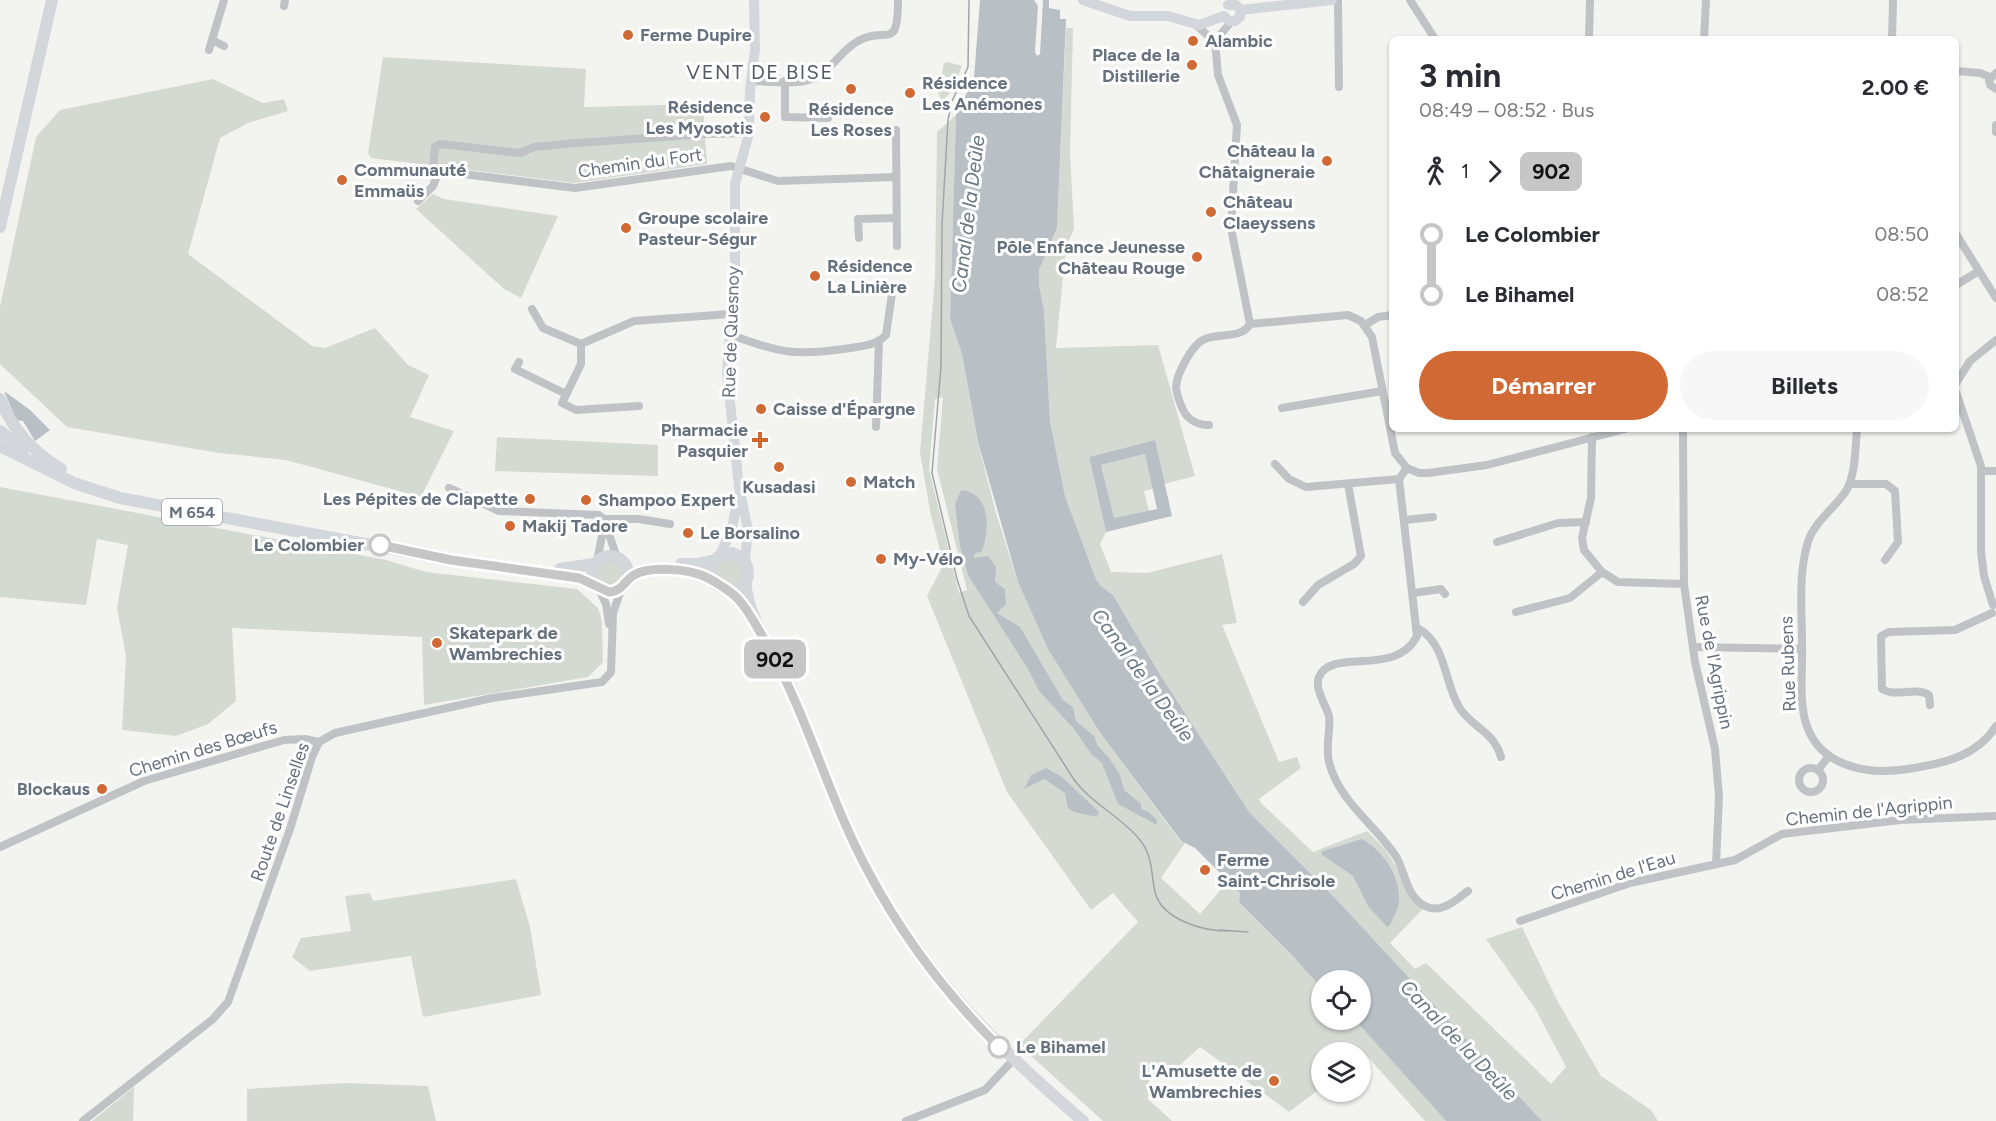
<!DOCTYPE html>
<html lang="fr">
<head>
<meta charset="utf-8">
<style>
	body { margin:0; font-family:Figtree,sans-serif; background:#f7f7f7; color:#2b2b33; height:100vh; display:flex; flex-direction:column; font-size:22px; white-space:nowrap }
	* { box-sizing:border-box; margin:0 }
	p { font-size:20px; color:#7c7c81 }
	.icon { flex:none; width:33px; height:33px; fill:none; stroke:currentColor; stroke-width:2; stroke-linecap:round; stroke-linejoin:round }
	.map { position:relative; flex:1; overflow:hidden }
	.panel { position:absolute; left:1389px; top:36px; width:570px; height:396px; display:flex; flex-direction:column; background:#fff; border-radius:9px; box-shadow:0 2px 4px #0004 }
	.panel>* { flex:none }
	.badge { padding:0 12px; border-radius:9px; font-size:21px; line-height:39px }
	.controls { position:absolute; left:1311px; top:970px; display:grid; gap:12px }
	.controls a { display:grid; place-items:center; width:60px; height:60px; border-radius:50%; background:#fff; box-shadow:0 2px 4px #0004; font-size:30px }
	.map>.badge { position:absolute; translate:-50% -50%; box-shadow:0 0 0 3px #fff }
	.legs { display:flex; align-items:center; gap:9px; height:66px; padding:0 30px; font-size:20px }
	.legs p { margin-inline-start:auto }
	.summary { display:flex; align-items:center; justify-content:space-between; height:102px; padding:0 30px }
	h1 { font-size:33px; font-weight:700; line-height:45px }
	.button { display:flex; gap:12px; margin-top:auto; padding:12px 30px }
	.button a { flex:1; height:69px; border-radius:36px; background:#d06934; color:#fff; font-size:24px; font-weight:700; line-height:69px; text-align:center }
	.button a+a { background:#f7f7f7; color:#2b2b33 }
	ul { padding:0 30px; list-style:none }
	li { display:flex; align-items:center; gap:21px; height:60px; font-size:22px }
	li i { display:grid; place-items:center; width:9px; height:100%; margin:0 8px; background:currentColor }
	li i::after { content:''; width:15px; height:15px; margin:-8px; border:4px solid; border-radius:50%; background:#fff }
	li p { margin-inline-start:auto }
	li:first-child i { background:linear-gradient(#0000 50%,currentColor 0) }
	li:last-child i { background:linear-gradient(currentColor 50%,#0000 0) }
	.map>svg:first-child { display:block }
	.green { fill:#d4dad2; fill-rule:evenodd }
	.water { fill:#b8c0c5; fill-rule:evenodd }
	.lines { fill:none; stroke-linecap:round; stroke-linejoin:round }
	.street { stroke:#c0c2c5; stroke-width:8 }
	.secondary { stroke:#d3d7db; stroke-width:10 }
	.primary { stroke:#d3d7db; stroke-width:12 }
	.tram { stroke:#a1a5aa; stroke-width:1.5 }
	.line-1-casing { stroke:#fff; stroke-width:14 }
	.line-1 { stroke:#c6c6c6; stroke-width:9 }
	.poi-dot { fill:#d06934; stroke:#fff; stroke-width:2 }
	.stop-1-dot { fill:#fff; stroke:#c6c6c6; stroke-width:3 }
	.labels { text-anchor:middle; stroke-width:6; stroke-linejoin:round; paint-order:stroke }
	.shield { fill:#fff; stroke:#949ca5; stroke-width:1.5 }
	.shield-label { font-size:16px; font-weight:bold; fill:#66717e }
	.poi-label { font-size:18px; font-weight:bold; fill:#66717e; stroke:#fff; text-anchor:start }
	.street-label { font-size:18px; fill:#66717e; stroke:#fff }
	.stop-label { font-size:18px; font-weight:bold; fill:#66717e; stroke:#fff; text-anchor:end }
	.neighbourhood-label { font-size:20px; letter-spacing:1.5px; fill:#535a64; stroke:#fff }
	.water-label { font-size:20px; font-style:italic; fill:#677882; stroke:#fff }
</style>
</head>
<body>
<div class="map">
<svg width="1996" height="1121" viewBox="0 0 1996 1121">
	<rect width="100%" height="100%" fill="#f3f4f0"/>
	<g class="green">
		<path d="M1066,28H1073L1070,153L1074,229L1066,247L1056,348L1158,345L1195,476L1164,484L1155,440L1089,457L1106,532L1100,544L1111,572L1147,573L1222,554L1237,623L1222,625L1279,762L1297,757L1301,768L1259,799L1261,803L1313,852L1367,831L1385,849L1423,909L1390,943L1415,969L1426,963L1551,1084L1566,1067L1536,1010L1486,939L1522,927L1558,1002L1601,1076L1651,1110L1658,1121H1542L1338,901L1249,812L1159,673L1113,595L1101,586L1096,579L1065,496L1050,421L1044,310L1039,285V270L1057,228Z"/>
		<path d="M383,57L586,69L584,107L703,104L707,164L574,183L371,158L368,153Z"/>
		<path d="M948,62L962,66L953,89L942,102L938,92L944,63Z"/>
		<path d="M213,79L263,103L284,99L288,111L248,123L220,138L188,254L312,346L325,348L375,328L408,365L429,375L410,417L454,431L421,497L286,460L219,453L67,427L0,364V307L36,137L60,110Z"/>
		<path d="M956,115L950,319L962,354L978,443L996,513L1018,582L1101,734L1180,841L1185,843L1161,878L1200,914L1228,881L1240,893L1239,902L1292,955L1321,988L1322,1020H1355L1446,1121H1425L1367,1056L1361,1059L1360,1053H1322L1321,1088L1289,1112L1200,1047L1170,1074H1156L1149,1081L1151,1092L1147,1098L1172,1121H1103L1019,1045L1138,922L1113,893L1091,910L1007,792L927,596L941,569V554L930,511L920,452L935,278L937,132ZM943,397L937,469L967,590L959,593L929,469L935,399Z"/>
		<path d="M433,194L444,199L558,216L521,298L504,289L416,209Z"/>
		<path d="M497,437L658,445V476L495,471Z"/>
		<path d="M1145,454L1153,489L1144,491L1149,511L1114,519L1101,465Z"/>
		<path d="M0,487L386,560L426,572L577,589L598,608L602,621L603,662L588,677L424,705L422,637L232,628L236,701L208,724L176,736L122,730L126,656L117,608L128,545L97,539L86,605L0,597Z"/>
		<circle cx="730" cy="572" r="13"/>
		<circle cx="610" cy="574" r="13"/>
		<path d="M516,879L530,927L541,995L423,1017L411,956L310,971L292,957L301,938L351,931L345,896L370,893L373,901Z"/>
		<path d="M345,1083L428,1086L436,1121H247V1089Z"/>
		<path d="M134,1087L133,1121H92Z"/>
	</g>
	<g class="water">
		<path d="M980,0H1034L1038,6L1035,52L1037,56L1040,54L1043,0H1049V8L1060,10V19H1066L1057,228L1039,270V285L1044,310L1050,421L1065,496L1096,579L1101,586L1113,595L1159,673L1249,812L1338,901L1542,1121H1446L1355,1020H1360V981H1322L1321,988L1292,955L1239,902L1240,893L1195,848L1181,841L1101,734L1048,649L1018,582L978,442L962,354L950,319L956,115L974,78Z"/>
		<path d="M4,391L30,410L50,430L35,441L23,421L16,420Z"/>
		<path d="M1155,440L1172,516L1106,532L1089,457ZM1145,454L1157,509L1114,518L1101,465Z"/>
		<path d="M961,490C991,493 990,529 982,551L974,554V558L988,556L996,567L995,582L1005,589L1006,604L997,613L1020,627L1063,700L1073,707L1076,721L1094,736L1098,746L1109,758L1120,775L1124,790L1141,804V809L1149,812L1157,820V825L1118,804L1102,763L1092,755L1074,729L1039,691L1028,669L968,575L960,546L955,504Z"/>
		<path d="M1046,768L1062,777L1099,812L1097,817L1074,812L1068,808L1065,793L1044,779L1024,789L1031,775Z"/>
		<path d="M1362,839C1383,851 1401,876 1399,903C1398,910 1393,918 1390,925L1387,927L1368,906L1353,876L1321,854L1323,851Z"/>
	</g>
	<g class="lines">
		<g class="street">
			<path d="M1338,0L1339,87"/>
			<path d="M1410,0L1435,39"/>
			<path d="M284,6L285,0"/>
			<path d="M1231,22L1215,41L1218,75L1237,125L1231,228L1250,324"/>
			<path d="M1195,24L1215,42"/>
			<path d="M1589,39L1590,0"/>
			<path d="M1704,39L1706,0"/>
			<path d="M1892,39L1893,0"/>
			<path d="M212,40L224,46"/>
			<path d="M209,50L224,0"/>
			<path d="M1956,71L1980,73L1990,77"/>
			<path d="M1996,73L1989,80L1990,85L1996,89"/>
			<path d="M751,81C773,81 806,88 824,72C835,63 845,48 858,41C886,25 898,53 898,0"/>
			<path d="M785,81V117L828,118"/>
			<path d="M1996,125V132"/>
			<path d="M896,130L897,246"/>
			<path d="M433,170L435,147L440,144L520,153L534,147L576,143L705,134L749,133"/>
			<path d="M418,201L433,186L439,171L575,188L731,166L778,181L895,177"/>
			<path d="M1956,234L1996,298"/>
			<path d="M859,238L858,219L896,218"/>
			<path d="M1956,285L1979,271"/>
			<path d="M532,309L543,328L581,344L634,321L730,314"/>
			<path d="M1250,324L1348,315L1361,321L1372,337L1395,453L1407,468L1419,473H1428L1487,465L1625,429"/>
			<path d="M1365,325L1378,317L1392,315"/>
			<path d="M729,334C781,354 796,356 851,348C864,346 876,345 886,335L892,294"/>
			<path d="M581,344V364L562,403L576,410L639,406"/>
			<path d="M519,362L515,369L566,394"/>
			<path d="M1956,383L1970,361L1996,340"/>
			<path d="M1956,392L1981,466V552L1984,576L1993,605"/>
			<path d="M1282,408L1382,391"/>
			<path d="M1209,425C1198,425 1188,420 1183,410C1180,403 1177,395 1176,388C1176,375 1192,345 1203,340C1217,332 1241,340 1250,324"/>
			<path d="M876,427L879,341"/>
			<path d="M1683,429L1684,584L1695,662L1715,749L1719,796L1716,864"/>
			<path d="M1857,429C1855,448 1856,474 1846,491C1834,509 1814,522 1808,542C1798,574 1802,610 1802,642C1803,667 1799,696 1805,720C1818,769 1871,776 1914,768C1946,763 1978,755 1996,726"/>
			<path d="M1592,437L1591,498L1582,538L1584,550L1602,572L1618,582L1684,584"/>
			<path d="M1275,464L1289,479L1306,487L1399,479L1407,468"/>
			<path d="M1982,471H1996"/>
			<path d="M1399,479L1417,636C1396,678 1331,647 1319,677C1314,688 1326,705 1329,716C1331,731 1325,747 1329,762C1339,802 1376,825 1397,858C1406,875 1407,899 1427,907C1443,913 1456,900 1468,891"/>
			<path d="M1850,484H1886L1895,491L1898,542L1885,560"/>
			<path d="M449,488L499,511L599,515L604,519L617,558"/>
			<path d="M604,519H639L670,524"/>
			<path d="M1405,520L1433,517"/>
			<path d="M1497,542L1558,523L1586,522"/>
			<path d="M597,561L604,526"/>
			<path d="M599,589L606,604L609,624"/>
			<path d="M1414,593L1441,589L1445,594"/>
			<path d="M1303,602L1318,585L1354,564L1361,556L1348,484"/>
			<path d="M1516,612L1570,598L1602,572"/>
			<path d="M1419,629C1446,644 1444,682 1459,707C1472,728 1493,730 1501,757"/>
			<path d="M1693,647L1802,649"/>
			<path d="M1930,705L1929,695C1915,686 1896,698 1882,689L1881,636L1889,632L1955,630L1992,613"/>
			<circle cx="1811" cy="780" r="12"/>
			<path d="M1818,770L1829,756"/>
			<path d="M0,847L144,781L284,740L305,739L319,742"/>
			<path d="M1520,921L1630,883L1735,860L1782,834L1900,820L1996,816"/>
			<path d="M83,1121L213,1019L228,1002L290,829L312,757L319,742L335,733L492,698L602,682L611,672L613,613L622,587"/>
			<path d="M906,1121L985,1090L1013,1060"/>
		</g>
		<g class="secondary">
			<path d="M1083,0L1130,16H1168L1199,25L1224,16"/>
			<path d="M1228,5H1236L1241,10"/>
			<path d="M1241,10L1332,0"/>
			<path d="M1224,16L1229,21H1235L1240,17L1241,10"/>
			<path d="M720,555L732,529L738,496"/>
			<path d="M745,561L748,530L739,487L727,374L735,270V184L749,133L750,90L755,49L754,0"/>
		</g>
		<g class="primary">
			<path d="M0,227L52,0"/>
			<path d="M0,399C13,430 32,451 61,469"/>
			<path d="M0,431L23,450"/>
			<path d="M0,446L74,483L120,498L451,560L579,578L595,585"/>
			<circle cx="610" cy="574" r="18"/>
			<path d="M681,564H698L715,560"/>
			<path d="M560,569L594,564"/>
			<path d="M627,580C644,566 684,566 704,576C714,581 721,592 733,590C755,586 751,558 732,553L718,557L711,570L715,583"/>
			<path d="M746,581C744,613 778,659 791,689C811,737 827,788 850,836C908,957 982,1035 1083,1121"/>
		</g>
		<g class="tram">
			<path d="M969,0L968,67L952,101L948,120L942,224L941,366L932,473L957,579L969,616L1073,778C1091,804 1121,816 1140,840C1153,856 1151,874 1155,892C1162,920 1203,931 1228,931"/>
			<path d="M1220,930L1248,932"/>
		</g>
	</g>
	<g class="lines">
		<defs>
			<path id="line-1" d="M380,545L451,560L579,578L609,592C623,591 624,581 634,575C650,566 684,569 701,575C710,578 732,592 738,599C749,611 757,627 765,641C808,715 828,798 869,873C903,937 947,995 999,1047"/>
		</defs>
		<use href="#line-1" class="line-1-casing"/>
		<use href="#line-1" class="line-1"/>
	</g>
	<g class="poi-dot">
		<circle cx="628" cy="35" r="6"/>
		<circle cx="1193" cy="41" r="6"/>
		<circle cx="1192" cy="65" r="6"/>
		<circle cx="851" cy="89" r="6"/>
		<circle cx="910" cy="93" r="6"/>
		<circle cx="765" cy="117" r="6"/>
		<circle cx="1327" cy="161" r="6"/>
		<circle cx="342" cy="180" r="6"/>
		<circle cx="1211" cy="212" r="6"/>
		<circle cx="626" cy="228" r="6"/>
		<circle cx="1197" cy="257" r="6"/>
		<circle cx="815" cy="276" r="6"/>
		<circle cx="761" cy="409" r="6"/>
		<path d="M757 431h6v6h6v6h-6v6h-6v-6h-6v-6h6z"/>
		<circle cx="779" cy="467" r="6"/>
		<circle cx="851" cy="482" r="6"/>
		<circle cx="530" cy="499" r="6"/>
		<circle cx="586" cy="500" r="6"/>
		<circle cx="510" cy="526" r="6"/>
		<circle cx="688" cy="533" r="6"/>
		<circle cx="881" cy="559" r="6"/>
		<circle cx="437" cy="643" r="6"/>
		<circle cx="102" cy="789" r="6"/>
		<circle cx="1205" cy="870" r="6"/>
		<circle cx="1274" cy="1081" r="6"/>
	</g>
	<g class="stop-1-dot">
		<circle cx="380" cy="545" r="10"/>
		<circle cx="999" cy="1047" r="10"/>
	</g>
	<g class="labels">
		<rect class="shield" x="162" y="499" width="60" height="26" rx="4.5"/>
		<g class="shield-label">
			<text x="192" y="518">M 654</text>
		</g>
		<g class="poi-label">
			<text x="640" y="41">Ferme Dupire</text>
			<text x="1205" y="47">Alambic</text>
			<text x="1180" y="61" text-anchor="end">Place de la<tspan x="1180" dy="21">Distillerie</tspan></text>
			<text x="922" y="89">Résidence<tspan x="922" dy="21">Les Anémones</tspan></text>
			<text x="753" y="113" text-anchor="end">Résidence<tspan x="753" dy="21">Les Myosotis</tspan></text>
			<text x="851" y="115" text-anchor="middle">Résidence<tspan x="851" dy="21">Les Roses</tspan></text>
			<text x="1315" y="157" text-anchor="end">Château la<tspan x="1315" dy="21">Châtaigneraie</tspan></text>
			<text x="354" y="176">Communauté<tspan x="354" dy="21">Emmaüs</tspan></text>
			<text x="1223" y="208">Château<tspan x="1223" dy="21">Claeyssens</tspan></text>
			<text x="638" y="224">Groupe scolaire<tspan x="638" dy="21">Pasteur-Ségur</tspan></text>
			<text x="1185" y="253" text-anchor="end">Pôle Enfance Jeunesse<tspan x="1185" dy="21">Château Rouge</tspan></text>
			<text x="827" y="272">Résidence<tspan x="827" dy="21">La Linière</tspan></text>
			<text x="773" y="415">Caisse d'Épargne</text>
			<text x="748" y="436" text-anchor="end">Pharmacie<tspan x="748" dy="21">Pasquier</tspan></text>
			<text x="863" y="488">Match</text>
			<text x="779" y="493" text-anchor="middle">Kusadasi</text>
			<text x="518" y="505" text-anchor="end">Les Pépites de Clapette</text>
			<text x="598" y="506">Shampoo Expert</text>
			<text x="522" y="532">Makij Tadore</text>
			<text x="700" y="539">Le Borsalino</text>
			<text x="893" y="565">My-Vélo</text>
			<text x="449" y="639">Skatepark de<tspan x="449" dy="21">Wambrechies</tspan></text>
			<text x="90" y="795" text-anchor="end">Blockaus</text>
			<text x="1217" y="866">Ferme<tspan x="1217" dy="21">Saint-Chrisole</tspan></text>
			<text x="1262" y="1077" text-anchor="end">L'Amusette de<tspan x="1262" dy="21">Wambrechies</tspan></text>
		</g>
		<g class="street-label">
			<text transform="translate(640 163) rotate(-8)" y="6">Chemin du Fort</text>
			<text transform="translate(731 332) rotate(-88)" y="6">Rue de Quesnoy</text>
			<text transform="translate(1714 662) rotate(79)" y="6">Rue de l'Agrippin</text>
			<text transform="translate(1788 664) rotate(-92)" y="6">Rue Rubens</text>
			<text transform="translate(203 749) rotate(-17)" y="6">Chemin des Bœufs</text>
			<text transform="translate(1869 811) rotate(-6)" y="6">Chemin de l'Agrippin</text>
			<text transform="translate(280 812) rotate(-71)" y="6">Route de Linselles</text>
			<text transform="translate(1613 876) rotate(-17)" y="6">Chemin de l'Eau</text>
		</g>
		<g class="stop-label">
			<text x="364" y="551">Le Colombier</text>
			<text x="1016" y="1053" text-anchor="start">Le Bihamel</text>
		</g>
		<g class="neighbourhood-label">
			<text x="760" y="79">VENT DE BISE</text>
		</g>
		<g class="water-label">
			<text transform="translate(968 214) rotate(-83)" y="7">Canal de la Deûle</text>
			<text transform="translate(1143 675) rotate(54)" y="7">Canal de la Deûle</text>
			<text transform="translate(1459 1040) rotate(46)" y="7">Canal de la Deûle</text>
		</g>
	</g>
</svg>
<div class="controls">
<a><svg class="icon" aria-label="locate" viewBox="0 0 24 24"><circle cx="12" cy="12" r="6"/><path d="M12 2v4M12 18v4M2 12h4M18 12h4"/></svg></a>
<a><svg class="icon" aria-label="layers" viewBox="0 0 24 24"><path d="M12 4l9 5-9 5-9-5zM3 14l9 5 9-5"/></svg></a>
</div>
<b class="badge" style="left:775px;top:659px;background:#c6c6c6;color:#111">902</b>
<section class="panel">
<div class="summary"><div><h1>3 min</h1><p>08:49 – 08:52 · Bus</p></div><b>2.00 €</b></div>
<div class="legs"><svg class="icon" aria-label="walk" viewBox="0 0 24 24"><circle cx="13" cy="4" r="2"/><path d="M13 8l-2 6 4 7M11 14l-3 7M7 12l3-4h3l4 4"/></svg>1<svg class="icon" aria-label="forward" viewBox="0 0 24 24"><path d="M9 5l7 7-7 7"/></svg><b class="badge" style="background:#c6c6c6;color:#111">902</b></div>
<ul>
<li><i style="color:#c6c6c6"></i><b>Le Colombier</b><p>08:50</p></li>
<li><i style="color:#c6c6c6"></i><b>Le Bihamel</b><p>08:52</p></li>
</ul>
<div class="button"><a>Démarrer</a><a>Billets</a></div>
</section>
</div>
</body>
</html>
